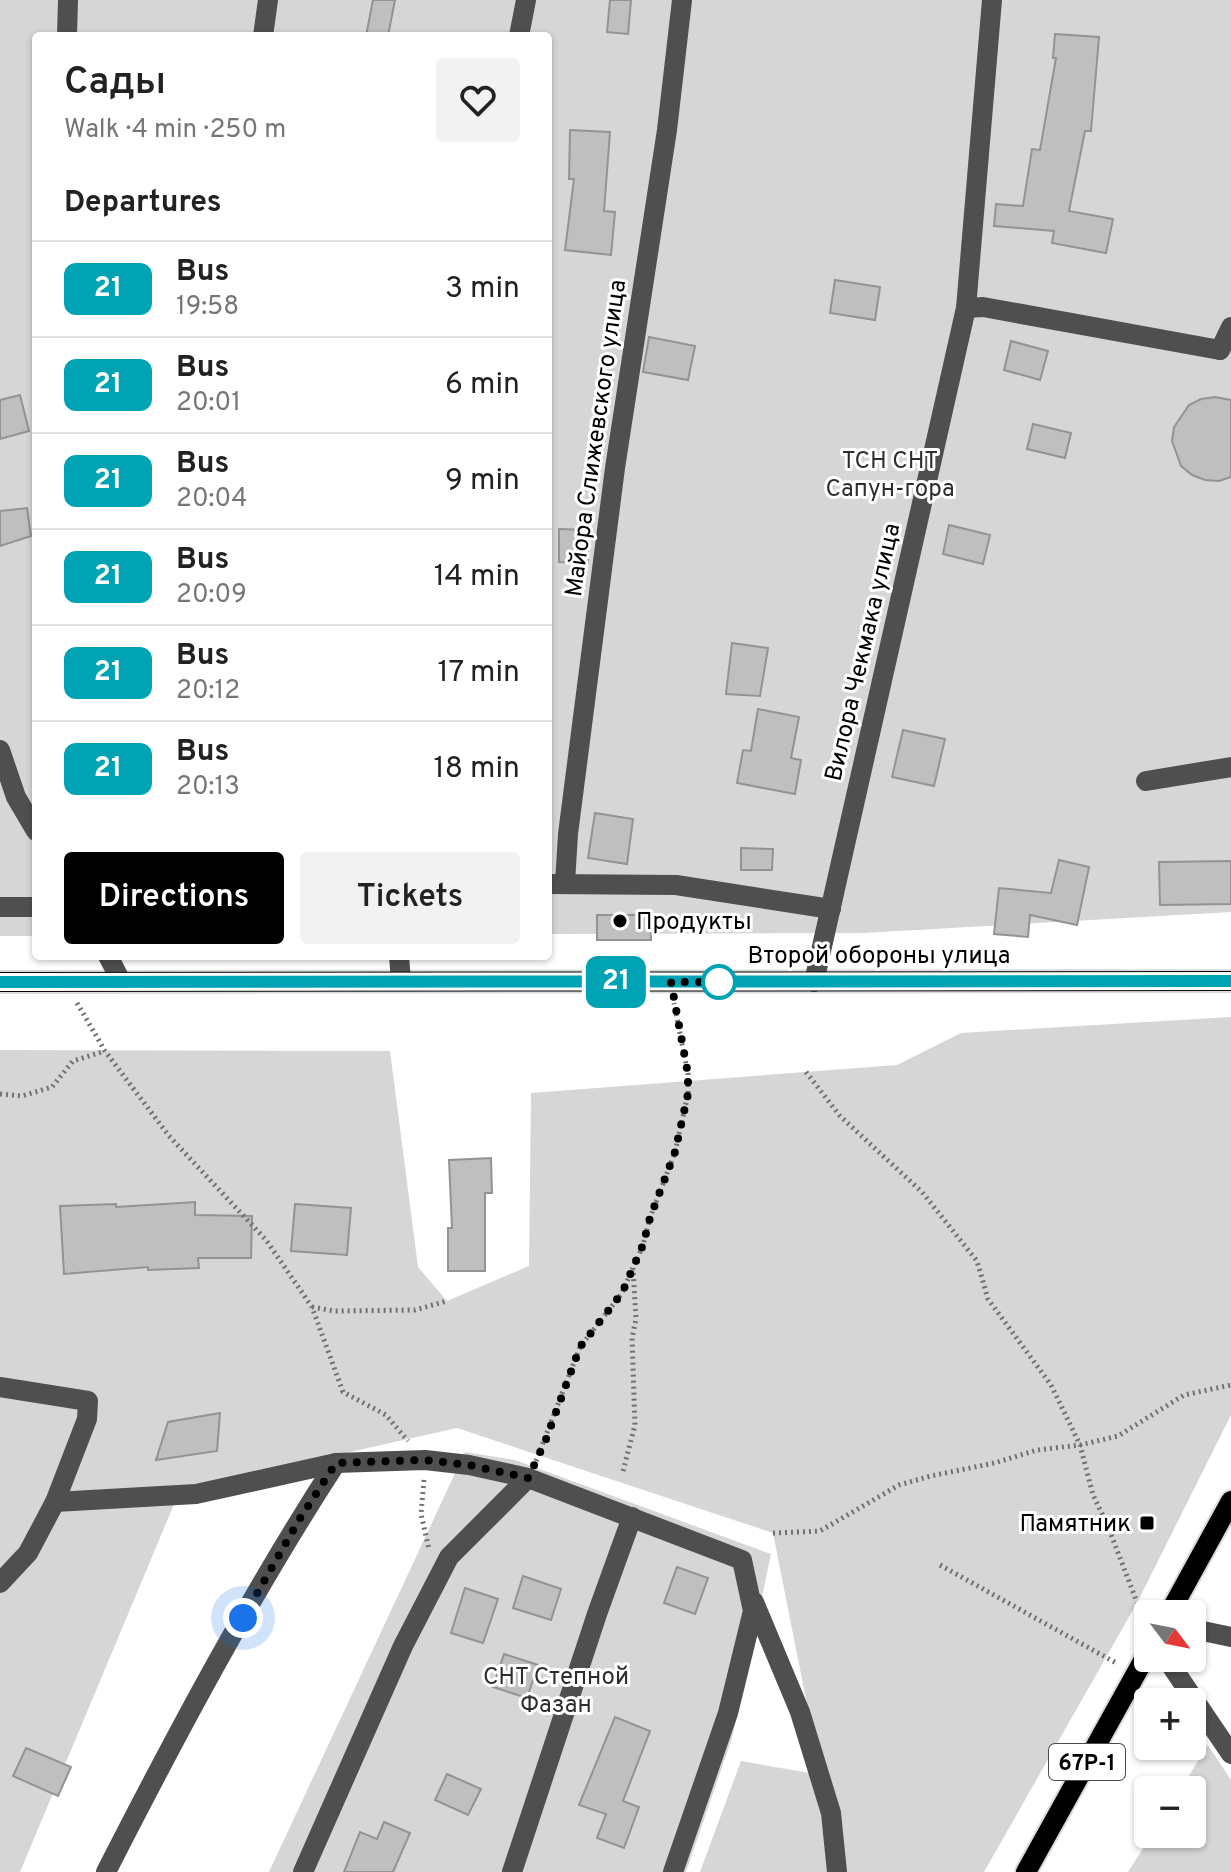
<!DOCTYPE html>
<html lang="en">
<head>
<meta charset="utf-8">
<style>
	body { margin:0; font-family:Overpass,sans-serif; background:#f2f2f2; color:#222; height:100vh; display:flex; flex-direction:column; font-size:30px; white-space:nowrap }
	* { box-sizing:border-box; margin:0 }
	p { font-size:26px; color:#767676 }
	.icon { flex:none; width:44px; height:44px; fill:none; stroke:currentColor; stroke-width:2; stroke-linecap:round; stroke-linejoin:round }
	.map { position:relative; flex:1; overflow:hidden }
	.panel { position:absolute; left:32px; top:32px; width:520px; height:928px; display:flex; flex-direction:column; background:#fff; border-radius:8px; box-shadow:0 2px 6px #0004 }
	.panel>* { flex:none }
	.badge { padding:0 16px; border-radius:12px; font-size:28px; line-height:52px }
	.needle { width:52px; rotate:122deg }
	.buttons { position:absolute; left:1134px; top:1600px; display:grid; gap:16px }
	.buttons a { display:grid; place-items:center; width:72px; height:72px; border-radius:8px; background:#fff; box-shadow:0 2px 6px #0004; font-size:40px }
	.you { position:absolute; width:40px; height:40px; margin:-20px; border:6px solid #fff; border-radius:50%; background:#1a73e8; box-shadow:0 0 0 12px #1a73e833 }
	.map>.badge { position:absolute; translate:-50% -50%; box-shadow:0 0 0 4px #fff }
	h2 { padding:0 32px; font-size:30px; line-height:72px }
	.round { display:grid; place-items:center; flex:none; width:84px; height:84px; border-radius:8px; background:#f2f2f2 }
	.headline { display:flex; align-items:center; justify-content:space-between; height:136px; padding:0 32px }
	h1 { font-size:38px; font-weight:600; line-height:60px }
	.action { display:flex; gap:16px; margin-top:auto; padding:16px 32px }
	.action a { flex:1; height:92px; border-radius:8px; background:#000; color:#fff; font-size:32px; font-weight:600; line-height:92px; text-align:center }
	.action a+a { background:#f2f2f2; color:#222 }
	ul { padding:0; list-style:none }
	li { display:flex; align-items:center; gap:24px; height:96px; padding:0 32px; border-top:2px solid #e0e0e0 }
	li div { flex:1 }
	li b { display:block; font-size:30px }
	li em { font-style:normal }
	li .badge { min-width:88px; font-weight:700; text-align:center }
	.map>svg:first-child { display:block }
	.green { fill:#d6d6d6 }
	.building { fill:#bfbfbf; stroke:#939393; stroke-width:2 }
	.lines { fill:none; stroke-linecap:round; stroke-linejoin:round }
	.major-casing { stroke:#dbdbdb; stroke-width:24 }
	.path { stroke:#717171; stroke-width:5; stroke-dasharray:2 4; stroke-linecap:butt }
	.minor { stroke:#4f4f4f; stroke-width:20 }
	.major { stroke:#000; stroke-width:20 }
	.line-casing { stroke:#fff; stroke-width:18 }
	.line { stroke:#00a3b4; stroke-width:12 }
	.walk { stroke:#000; stroke-width:8; stroke-dasharray:0 14.4 }
	.poi-dot { fill:#000; stroke:#fff; stroke-width:3 }
	.stop-dot { fill:#fff; stroke:#00a3b4; stroke-width:4 }
	.labels { text-anchor:middle; stroke-width:6; stroke-linejoin:round; paint-order:stroke }
	.shield { fill:#fff; stroke:#4c4c4c; stroke-width:2 }
	.shield-label { font-size:22px; font-weight:bold; fill:#000 }
	.street-label { font-size:24px; fill:#000; stroke:#fff }
	.park-label { font-size:24px; fill:#2d2d2d; stroke:#fff }
	.poi-label { font-size:24px; fill:#000; stroke:#fff; text-anchor:start }
</style>
</head>
<body>
<div class="map">
<svg width="1231" height="1872" viewBox="0 0 1231 1872">
	<rect width="100%" height="100%" fill="#fff"/>
	<g class="green">
		<path d="M0,0H1231V912L863,933L548,934V36H36V936H0Z"/>
		<path d="M1231,1017V1415L1138,1601L984,1872H700L741,1761L821,1775L773,1533L457,1428L180,1490L20,1872H0V1050L390,1051L418,1267L447,1301L529,1266L531,1093L897,1065L961,1033Z"/>
		<path d="M465,1452L515,1460L771,1554L732,1738L686,1872H269Z"/>
		<path d="M1208,1745L1231,1780V1872H1128L1152,1834H1192V1790H1180Z"/>
	</g>
	<g class="building">
		<path d="M373,0H395L388,36H366Z"/>
		<path d="M610,0H631L628,34L607,32Z"/>
		<path d="M1055,34L1099,37L1091,131H1085L1069,211L1113,219L1106,253L1052,243L1054,231L994,226L996,204L1023,206L1032,149L1040,150L1056,58H1053Z"/>
		<path d="M570,130L610,132L604,211L615,212L611,255L565,250L574,179H569Z"/>
		<path d="M835,280L880,287L875,320L830,313Z"/>
		<path d="M649,337L695,346L688,380L643,372Z"/>
		<path d="M1011,341L1048,351L1040,380L1004,370Z"/>
		<path d="M20,395L29,431L0,439V400Z"/>
		<path d="M1215,397L1231,400V477L1219,481L1205,480L1192,475L1181,466L1172,441L1174,427L1189,405L1201,399Z"/>
		<path d="M1033,424L1071,433L1065,458L1027,449Z"/>
		<path d="M27,508L31,536L0,546V511Z"/>
		<path d="M949,525L990,535L983,564L943,554Z"/>
		<path d="M559,529L588,530V563L559,562Z"/>
		<path d="M732,643L768,648L760,696L726,694Z"/>
		<path d="M758,709L799,717L791,758L801,760L795,794L737,783L743,750L751,751Z"/>
		<path d="M903,730L945,739L934,786L892,777Z"/>
		<path d="M595,813L633,819L627,864L588,858Z"/>
		<path d="M741,848L773,849L772,870H741Z"/>
		<path d="M1059,860L1089,867L1077,925L1030,915L1028,937L994,934L999,888L1051,893Z"/>
		<path d="M1231,861V904L1160,905L1159,862Z"/>
		<rect x="597" y="915" width="54" height="25"/>
		<path d="M491,1158L492,1193H485V1271H448V1228H452L449,1160Z"/>
		<path d="M195,1202V1215L252,1216L251,1258H198L199,1268L148,1270V1267L64,1274L60,1206L116,1204V1207Z"/>
		<path d="M295,1204L351,1208L347,1255L291,1251Z"/>
		<path d="M220,1413L217,1451L156,1460L168,1422Z"/>
		<path d="M677,1567L708,1578L695,1614L664,1603Z"/>
		<path d="M523,1576L561,1589L551,1620L513,1608Z"/>
		<path d="M465,1588L498,1599L483,1643L451,1633Z"/>
		<path d="M504,1654L538,1665L527,1698L493,1687Z"/>
		<path d="M615,1717L650,1731L623,1801L639,1807L624,1848L597,1838L606,1814L579,1805Z"/>
		<path d="M26,1748L71,1767L58,1796L13,1776Z"/>
		<path d="M447,1774L481,1789L468,1815L435,1800Z"/>
		<path d="M384,1822L410,1833L393,1872H344L360,1832L377,1839Z"/>
	</g>
	<g class="lines">
		<defs>
			<g id="major">
				<path d="M0,982L1231,981"/>
				<path d="M1169,1614L1231,1501"/>
				<path d="M1026,1872L1148,1652"/>
			</g>
		</defs>
		<use href="#major" class="major-casing"/>
		<g class="path">
			<path d="M77,1003L105,1051L169,1136L266,1240L312,1307L343,1392L386,1415L408,1441"/>
			<path d="M806,1072L840,1116L922,1192L977,1261L988,1299L1051,1385L1080,1445L1093,1495L1107,1524L1148,1631"/>
			<path d="M0,1094L22,1096L52,1087L73,1061L105,1051"/>
			<path d="M312,1307L334,1311L415,1310L447,1301"/>
			<path d="M536,1461L580,1347L622,1293L643,1245L650,1218L675,1152L688,1094V1074L674,1003"/>
			<path d="M623,1471L635,1425L632,1338L636,1319L633,1268"/>
			<path d="M424,1480L421,1514L429,1549"/>
			<path d="M773,1533L820,1531L899,1485L931,1476L994,1463L1037,1450L1080,1445L1118,1436L1184,1395L1231,1385"/>
			<path d="M940,1565L1118,1664"/>
		</g>
		<g class="minor">
			<path d="M67,36L68,0"/>
			<path d="M263,36L268,0"/>
			<path d="M519,36L526,0"/>
			<path d="M966,308L983,307L1220,350"/>
			<path d="M1220,350L1231,327"/>
			<path d="M0,750L16,797L36,831"/>
			<path d="M1146,781L1231,767"/>
			<path d="M565,883L568,834L615,468L667,130L682,0"/>
			<path d="M548,884L676,885L831,909"/>
			<path d="M0,907H36"/>
			<path d="M108,956L121,981"/>
			<path d="M399,956L401,981"/>
			<path d="M814,982L966,308L992,0"/>
			<path d="M0,1387L88,1401L87,1419L55,1502L196,1494L336,1463L425,1460L469,1465L528,1478L742,1560L753,1611L728,1713L673,1872"/>
			<path d="M0,1583L28,1553L55,1502"/>
			<path d="M754,1602L800,1712L831,1813L837,1872"/>
			<path d="M1192,1640L1198,1630L1231,1637"/>
			<path d="M1166,1658L1231,1754"/>
			<path d="M106,1872C177,1733 251,1594 336,1463"/>
			<path d="M303,1872L403,1646L449,1557L528,1478"/>
			<path d="M512,1872L597,1614L632,1517"/>
		</g>
		<use href="#major" class="major"/>
	</g>
	<g class="lines">
		<defs>
			<path id="line" d="M0,982L1231,981"/>
		</defs>
		<use href="#line" class="line-casing"/>
		<use href="#line" class="line"/>
		<path class="walk" d="M243,1618L299,1520L336,1463L425,1460L469,1465L528,1478L545,1442L580,1347L622,1293L643,1245L650,1218L675,1152L688,1094V1074L671,982H719"/>
	</g>
	<g class="poi-dot">
		<circle cx="620" cy="921" r="8"/>
		<rect x="1139" y="1515" width="16" height="16" rx="4"/>
	</g>
	<circle class="stop-dot" cx="719" cy="982" r="16"/>
	<g class="labels">
		<rect class="shield" x="1049" y="1744" width="76" height="36" rx="6"/>
		<g class="shield-label">
			<text x="1087" y="1770">67Р-1</text>
		</g>
		<g class="street-label">
			<text transform="translate(595 438) rotate(-82)" y="8">Майора Слижевского улица</text>
			<text transform="translate(862 652) rotate(-77)" y="8">Вилора Чекмака улица</text>
			<text x="879" y="963">Второй обороны улица</text>
		</g>
		<g class="park-label">
			<text x="890" y="468">ТСН СНТ<tspan x="890" dy="28">Сапун-гора</tspan></text>
			<text x="556" y="1684">СНТ Степной<tspan x="556" dy="28">Фазан</tspan></text>
		</g>
		<g class="poi-label">
			<text x="636" y="929">Продукты</text>
			<text x="1131" y="1531" text-anchor="end">Памятник</text>
		</g>
	</g>
</svg>
<div class="buttons">
<a><svg class="needle" viewBox="-14 -14 28 28"><path d="M0-13l5 13h-10z" fill="#e53935"/><path d="M0 13l5-13h-10z" fill="#767676"/></svg></a>
<a>+</a>
<a>−</a>
</div>
<div class="you" style="left:243px;top:1618px"></div>
<b class="badge" style="left:616px;top:982px;background:#00a3b4;color:#fff">21</b>
<section class="panel">
<div class="headline"><div><h1>Сады</h1><p>Walk · 4 min · 250 m</p></div><a class="round"><svg class="icon" aria-label="heart" viewBox="0 0 24 24"><path d="M12 20l-8-8c-3-5 5-10 8-4 3-6 11-1 8 4z"/></svg></a></div>
<h2>Departures</h2>
<ul>
<li><span class="badge" style="background:#00a3b4;color:#fff">21</span><div><b>Bus</b><p>19:58</p></div><em>3 min</em></li>
<li><span class="badge" style="background:#00a3b4;color:#fff">21</span><div><b>Bus</b><p>20:01</p></div><em>6 min</em></li>
<li><span class="badge" style="background:#00a3b4;color:#fff">21</span><div><b>Bus</b><p>20:04</p></div><em>9 min</em></li>
<li><span class="badge" style="background:#00a3b4;color:#fff">21</span><div><b>Bus</b><p>20:09</p></div><em>14 min</em></li>
<li><span class="badge" style="background:#00a3b4;color:#fff">21</span><div><b>Bus</b><p>20:12</p></div><em>17 min</em></li>
<li><span class="badge" style="background:#00a3b4;color:#fff">21</span><div><b>Bus</b><p>20:13</p></div><em>18 min</em></li>
</ul>
<div class="action"><a>Directions</a><a>Tickets</a></div>
</section>
</div>
</body>
</html>
